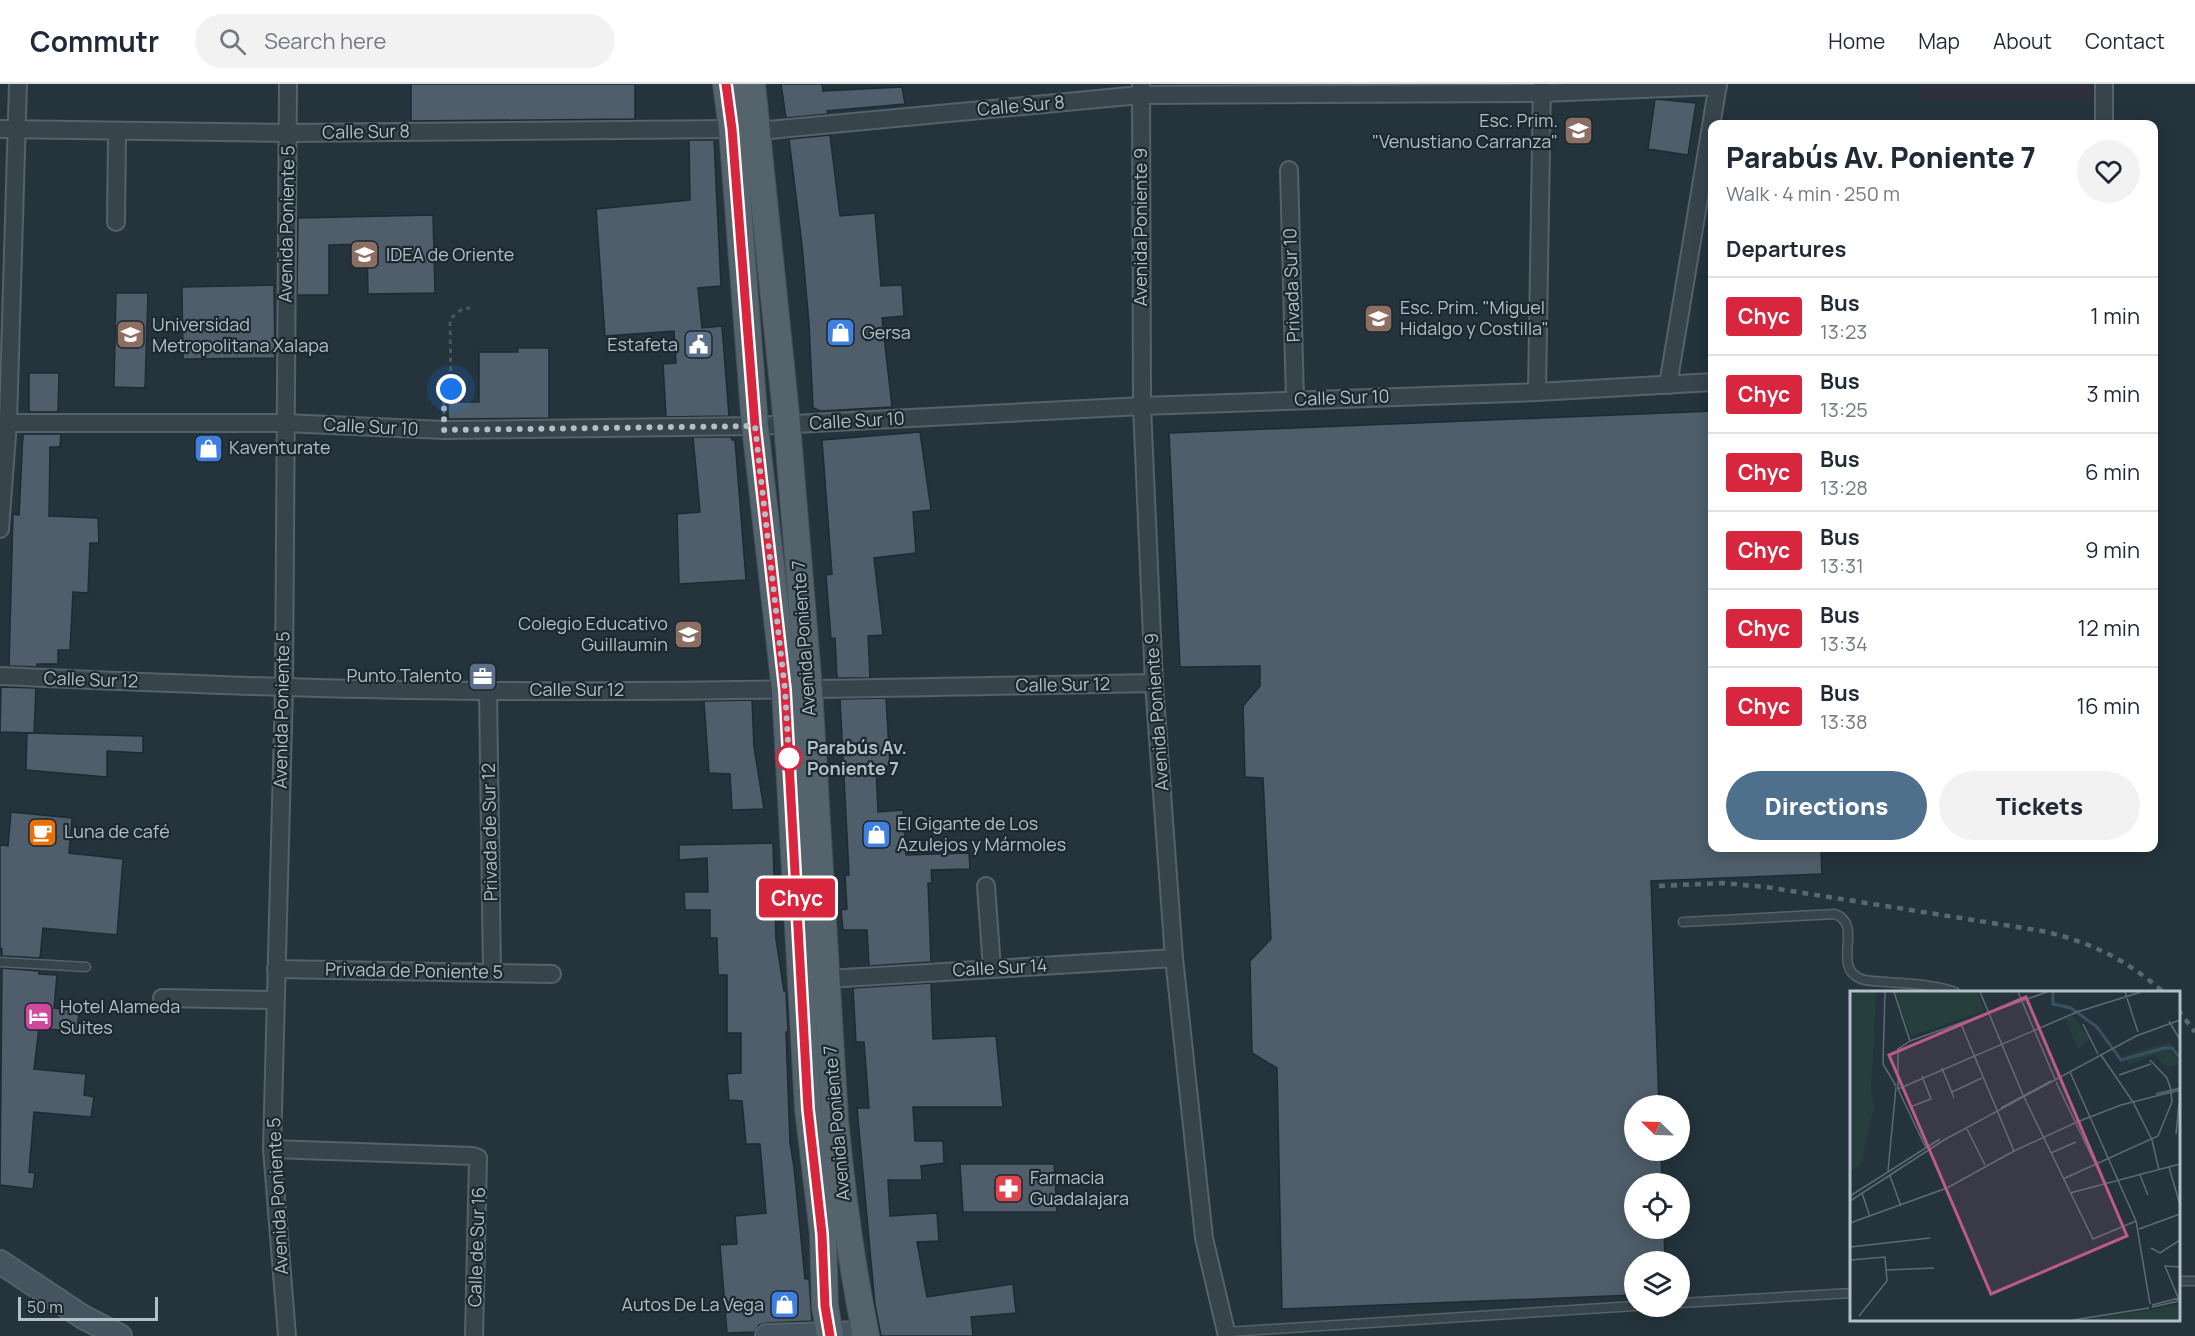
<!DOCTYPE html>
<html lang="en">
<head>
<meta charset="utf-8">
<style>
	body { margin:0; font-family:Manrope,sans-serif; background:#f2f2f3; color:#1f2937; height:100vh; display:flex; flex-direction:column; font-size:22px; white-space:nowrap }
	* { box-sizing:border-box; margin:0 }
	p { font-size:20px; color:#747a83 }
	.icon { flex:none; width:33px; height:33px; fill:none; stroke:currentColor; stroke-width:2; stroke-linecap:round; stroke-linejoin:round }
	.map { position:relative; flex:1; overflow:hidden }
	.details { position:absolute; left:1708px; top:36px; width:450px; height:732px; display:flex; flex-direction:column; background:#fff; border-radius:12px; box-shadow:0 3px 15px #0003 }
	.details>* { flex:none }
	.badge { padding:0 12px; border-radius:4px; font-size:21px; line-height:39px }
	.needle { width:39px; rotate:293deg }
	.controls { position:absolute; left:1624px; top:1011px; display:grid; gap:12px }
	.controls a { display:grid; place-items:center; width:66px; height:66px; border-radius:50%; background:#fff; box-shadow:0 3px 15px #0003; font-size:30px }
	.scale { position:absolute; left:18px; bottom:15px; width:140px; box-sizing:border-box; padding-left:6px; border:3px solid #b3bfc8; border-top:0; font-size:16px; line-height:21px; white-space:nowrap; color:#b3bfc8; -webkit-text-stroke:4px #1d2931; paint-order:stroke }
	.you { position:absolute; width:30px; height:30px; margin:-15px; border:4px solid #fff; border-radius:50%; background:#1a73e8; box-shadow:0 0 0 9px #1a73e833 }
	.map>.badge { position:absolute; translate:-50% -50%; box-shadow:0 0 0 3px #fff }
	h2 { padding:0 18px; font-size:22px; line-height:54px }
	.round { display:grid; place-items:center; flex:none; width:63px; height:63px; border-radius:32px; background:#f2f2f3 }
	.overview { display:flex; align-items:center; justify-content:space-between; height:102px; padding:0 18px }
	h1 { font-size:28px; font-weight:800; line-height:45px }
	.action { display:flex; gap:12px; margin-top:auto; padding:12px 18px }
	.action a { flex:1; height:69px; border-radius:36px; background:#4f708d; color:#fff; font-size:24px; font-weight:800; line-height:69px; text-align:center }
	.action a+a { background:#f2f2f3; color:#1f2937 }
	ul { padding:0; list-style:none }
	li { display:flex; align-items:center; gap:18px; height:78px; padding:0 18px; border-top:2px solid #e0e1e3 }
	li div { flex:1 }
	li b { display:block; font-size:22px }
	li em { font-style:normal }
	li .badge { min-width:66px; font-weight:700; text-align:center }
	header { display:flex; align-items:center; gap:36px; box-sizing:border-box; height:84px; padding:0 30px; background:#fff; border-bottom:2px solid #e0e1e3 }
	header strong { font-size:28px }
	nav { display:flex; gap:33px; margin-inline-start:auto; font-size:21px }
	.search { width:420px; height:54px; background:#f2f2f3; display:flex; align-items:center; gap:15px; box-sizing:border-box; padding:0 21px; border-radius:33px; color:#747a83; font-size:22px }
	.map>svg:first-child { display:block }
	.medical { fill:#2f303d }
	.building { fill:#4f5e6a; stroke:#1f2b33; stroke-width:1.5 }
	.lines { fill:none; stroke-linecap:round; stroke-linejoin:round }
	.service-casing { stroke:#56626a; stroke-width:11 }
	.minor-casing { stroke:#56626a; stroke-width:20 }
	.secondary-casing { stroke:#56626a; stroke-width:26 }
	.primary-casing { stroke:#445058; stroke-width:28 }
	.path { stroke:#455b5a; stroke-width:3; stroke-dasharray:4.5 4.5; stroke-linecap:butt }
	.service { stroke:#37444c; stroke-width:8 }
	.minor { stroke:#37444c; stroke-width:16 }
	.secondary { stroke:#46545f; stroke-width:22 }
	.primary { stroke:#55636c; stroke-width:26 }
	.rail { stroke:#596973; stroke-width:4.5; stroke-dasharray:6 6; stroke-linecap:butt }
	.line-casing { stroke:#fff; stroke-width:14 }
	.line { stroke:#d7263d; stroke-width:9 }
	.walk { stroke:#b3bfc8; stroke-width:6; stroke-dasharray:0 10.8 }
	.stop-dot { fill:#fff; stroke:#d7263d; stroke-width:3 }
	.labels { text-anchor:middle; stroke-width:4.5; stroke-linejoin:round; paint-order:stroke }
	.street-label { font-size:18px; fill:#b3bfc8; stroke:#1d2931 }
	.poi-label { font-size:18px; fill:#b3bfc8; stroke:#1d2931; text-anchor:start }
	.stop-label { font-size:18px; font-weight:bold; fill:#b3bfc8; stroke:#1d2931; text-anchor:start }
	.inset-river { fill:none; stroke:#385263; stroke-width:3 }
	.inset-road { fill:none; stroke:#5d6b74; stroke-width:1.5 }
	.view { fill:#bc5b87; fill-opacity:0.15; stroke:#bc5b87; stroke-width:3 }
	.inset-edge { fill:none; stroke:#b3bfc8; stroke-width:3 }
</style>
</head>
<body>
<header>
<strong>Commutr</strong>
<div class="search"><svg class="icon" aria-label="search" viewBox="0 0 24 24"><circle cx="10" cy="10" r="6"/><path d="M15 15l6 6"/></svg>Search here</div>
<nav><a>Home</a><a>Map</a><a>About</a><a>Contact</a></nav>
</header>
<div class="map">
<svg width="2195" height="1252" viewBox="0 0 2195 1252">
	<rect width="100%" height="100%" fill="#24333c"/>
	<path class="medical" d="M1919,0H2091L2092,16L1919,15Z"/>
	<g class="building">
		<path d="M411,0H635V35L411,37Z"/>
		<path d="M781,0H822L823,7L902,3L905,20L827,27L828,30L786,34Z"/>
		<path d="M1655,15L1696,19L1688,71L1648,65Z"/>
		<path d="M830,51L840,132L875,129L881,202L902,201L904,232L882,234L892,323L821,327L813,324L809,240L802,161L789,55Z"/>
		<path d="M689,56H714L721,202L698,204L702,244L722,242L729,332L666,333L663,280L676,279L674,247L605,252L596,125L690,116Z"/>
		<path d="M433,131L435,209L368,210L367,160L329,161V211H297L298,134Z"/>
		<path d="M274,201L275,274L183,275L182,203Z"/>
		<path d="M116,209H148L145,304L114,303Z"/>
		<path d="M517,264H549V334L448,335V318H479V268H518Z"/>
		<path d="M29,289H59L58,328H29Z"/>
		<path d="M1713,327V764H1821L1822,790L1651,797L1659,1022H1635V1066H1661L1662,1100H1635V1144H1664L1665,1178H1635V1211L1282,1225L1277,984L1252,969L1250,877L1271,855L1263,694L1245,693L1243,622L1260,602V582L1180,583L1169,349Z"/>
		<path d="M920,348L931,426L913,428L916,469L874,474L883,551L868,552L870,594H837L835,554L831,555L826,491L832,490L822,356Z"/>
		<path d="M23,350H61L60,363H50L49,432L98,434L99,459H90L88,509L73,508L70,566H58V580H37V583L9,582L13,430L19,431Z"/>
		<path d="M693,353H731L732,356H735L746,496L679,500L677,430L700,428Z"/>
		<path d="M1,603L36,604L34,649L0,648Z"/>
		<path d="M886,614L890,682L876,684L878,728L903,726L906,771L969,769L970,785L931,786L932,799H928L931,878L869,882L867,846H843L841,826L847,825L845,791H849L840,615Z"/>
		<path d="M752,616L754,663L764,725L732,726L730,690L709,689L704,617Z"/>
		<path d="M27,649L143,652V669L107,667V693L26,686Z"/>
		<path d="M11,728L72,734L69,769L123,775L117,851L43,844L40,874L2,872V865L0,864V761L8,762Z"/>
		<path d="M773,759L776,855L784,907H786L788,947L786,948L790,1059L794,1083L805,1195H809L812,1237L767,1239L759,1241L755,1248L727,1249L720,1161L737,1160L735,1132L766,1129L760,1060H746L742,1017L729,1016L727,990L741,989V949H727V891H718L717,854H710V826H685L684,808H708L707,774L679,776V761Z"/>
		<path d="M2,884L39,887V890L57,891L54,924L79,927L77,948L39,944L34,985L86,990L84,1011L94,1013L91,1033L34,1028L29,1088L35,1089L33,1105L0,1101Z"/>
		<path d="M931,899L933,955L996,952L1003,1023H913L915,1057H943L944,1079L921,1082L922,1096H888L890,1132L937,1129L939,1157L917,1158L927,1213L1013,1200L1016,1229L971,1233L973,1252H881L875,1221L857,1024H869L864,958H856L853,904Z"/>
		<path d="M960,1080H1054L1057,1128H963Z"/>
	</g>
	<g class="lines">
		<defs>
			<g id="service">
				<path d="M1683,838L1835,830C1864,841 1832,881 1859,894C1867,898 1878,897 1887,898C1910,900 1933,900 1955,908"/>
				<path d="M0,878L86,883"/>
				<path d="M2178,1197H2195"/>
				<path d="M1680,1219L1852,1209"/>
				<path d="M1227,1248L1635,1222"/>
			</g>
			<g id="minor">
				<path d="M1141,0L1142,322L1154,599L1174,874L1204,1154L1227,1252"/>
				<path d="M2104,0V40"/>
				<path d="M0,45L288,49L732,45"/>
				<path d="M758,47L1140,11L1542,9L1718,2"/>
				<path d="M1289,86L1295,316"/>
				<path d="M116,138L117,47"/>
				<path d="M1668,301L1718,0"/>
				<path d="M1537,308L1542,0"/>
				<path d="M0,339H284L444,346L755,342L1142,322L1537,308L1713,298"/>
				<path d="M0,445L8,338L18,0"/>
				<path d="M0,592C162,599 324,606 487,607C709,608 932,603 1154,599"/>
				<path d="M488,607L492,889"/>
				<path d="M986,802L992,884"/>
				<path d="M276,885L552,890"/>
				<path d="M827,895L1174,874"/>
				<path d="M162,914L275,916"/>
				<path d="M272,1065L473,1072L478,1074L474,1252"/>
				<path d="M287,1252L272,1065L284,604L288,0"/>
			</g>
			<g id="secondary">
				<path d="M0,1178L83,1233L120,1252"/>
				<path d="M767,1252L865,1249"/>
			</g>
			<g id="primary">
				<path d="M726,0L732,45L755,342L785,606L808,1025L823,1150L825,1222L830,1252"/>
				<path d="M752,0L787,340L809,605L835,1035C842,1109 851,1179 866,1252"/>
			</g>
		</defs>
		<use href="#service" class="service-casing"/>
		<use href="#minor" class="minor-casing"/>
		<use href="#secondary" class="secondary-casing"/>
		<use href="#primary" class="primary-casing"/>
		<path class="path" d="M444,330V316L451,305L450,235L462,225L470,224"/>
		<use href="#service" class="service"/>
		<use href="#minor" class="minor"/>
		<use href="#secondary" class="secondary"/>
		<use href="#primary" class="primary"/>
		<g class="rail">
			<path d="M1659,802L1722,799L1766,803L2042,847C2088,857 2128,876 2163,908"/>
			<path d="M2178,926L2195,948"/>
		</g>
	</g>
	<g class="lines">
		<defs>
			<path id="line" d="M726,0L732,45L755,342L785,606L808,1025L822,1150L825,1222L830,1252"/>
		</defs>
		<use href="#line" class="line-casing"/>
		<use href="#line" class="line"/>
		<path class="walk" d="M451,305L444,316V346L755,342L785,606L789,674"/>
	</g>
	<defs>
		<symbol id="school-square" viewBox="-11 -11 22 22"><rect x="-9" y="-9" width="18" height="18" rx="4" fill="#8d6e63" stroke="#1d2931"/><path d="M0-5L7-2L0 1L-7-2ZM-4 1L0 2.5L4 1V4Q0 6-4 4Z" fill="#fff"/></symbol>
		<symbol id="university-square" viewBox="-11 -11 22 22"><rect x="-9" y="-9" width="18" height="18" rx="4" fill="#8d6e63" stroke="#1d2931"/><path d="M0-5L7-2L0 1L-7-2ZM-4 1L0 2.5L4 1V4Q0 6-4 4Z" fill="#fff"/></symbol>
		<symbol id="shop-square" viewBox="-11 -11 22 22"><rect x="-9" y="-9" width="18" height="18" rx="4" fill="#3f7fe0" stroke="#1d2931"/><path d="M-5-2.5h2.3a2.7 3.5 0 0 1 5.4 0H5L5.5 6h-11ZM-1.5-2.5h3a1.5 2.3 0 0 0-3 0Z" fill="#fff"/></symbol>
		<symbol id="civic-square" viewBox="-11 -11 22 22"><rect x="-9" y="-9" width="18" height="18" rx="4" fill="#5c6f8a" stroke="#1d2931"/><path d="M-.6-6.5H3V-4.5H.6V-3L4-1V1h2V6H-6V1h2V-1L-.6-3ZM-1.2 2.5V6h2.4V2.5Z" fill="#fff"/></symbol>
		<symbol id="office-square" viewBox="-11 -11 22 22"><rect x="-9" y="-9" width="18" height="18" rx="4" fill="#5c6f8a" stroke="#1d2931"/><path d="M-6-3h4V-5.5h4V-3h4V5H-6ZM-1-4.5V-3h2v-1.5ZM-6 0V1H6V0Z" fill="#fff"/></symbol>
		<symbol id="cafe-square" viewBox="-11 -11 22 22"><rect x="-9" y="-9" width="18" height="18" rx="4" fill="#e8710a" stroke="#1d2931"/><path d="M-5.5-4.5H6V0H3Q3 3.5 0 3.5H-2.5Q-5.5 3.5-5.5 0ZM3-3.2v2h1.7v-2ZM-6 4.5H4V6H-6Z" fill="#fff"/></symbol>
		<symbol id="hotel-square" viewBox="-11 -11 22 22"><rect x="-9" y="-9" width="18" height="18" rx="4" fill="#d1479c" stroke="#1d2931"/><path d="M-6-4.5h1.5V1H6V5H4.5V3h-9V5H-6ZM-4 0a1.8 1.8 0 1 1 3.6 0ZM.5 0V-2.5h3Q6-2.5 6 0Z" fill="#fff"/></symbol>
		<symbol id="pharmacy-square" viewBox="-11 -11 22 22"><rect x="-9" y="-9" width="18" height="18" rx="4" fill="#e0444e" stroke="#1d2931"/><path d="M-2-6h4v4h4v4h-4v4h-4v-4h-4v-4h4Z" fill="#fff"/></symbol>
	</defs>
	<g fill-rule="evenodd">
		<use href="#school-square" x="1562" y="30" width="33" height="33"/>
		<use href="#university-square" x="348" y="154" width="33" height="33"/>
		<use href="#school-square" x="1362" y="218" width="33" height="33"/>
		<use href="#shop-square" x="824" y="232" width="33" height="33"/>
		<use href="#university-square" x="114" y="234" width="33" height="33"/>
		<use href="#civic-square" x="682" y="244" width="33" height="33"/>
		<use href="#shop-square" x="192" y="348" width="33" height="33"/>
		<use href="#school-square" x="672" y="534" width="33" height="33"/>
		<use href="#office-square" x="466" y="576" width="33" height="33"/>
		<use href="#cafe-square" x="26" y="732" width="33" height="33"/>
		<use href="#shop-square" x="860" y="734" width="33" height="33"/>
		<use href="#hotel-square" x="22" y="916" width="33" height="33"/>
		<use href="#pharmacy-square" x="992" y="1088" width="33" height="33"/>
		<use href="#shop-square" x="768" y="1204" width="33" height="33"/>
	</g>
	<circle class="stop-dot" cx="789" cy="674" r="12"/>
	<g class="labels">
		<g class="street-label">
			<text transform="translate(1021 22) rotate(-5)" y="6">Calle Sur 8</text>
			<text transform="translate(366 48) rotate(-1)" y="6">Calle Sur 8</text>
			<text transform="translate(287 140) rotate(-89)" y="6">Avenida Poniente 5</text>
			<text transform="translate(1141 143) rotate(-90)" y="6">Avenida Poniente 9</text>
			<text transform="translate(1292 201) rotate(-92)" y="6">Privada Sur 10</text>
			<text transform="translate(1342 314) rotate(-2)" y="6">Calle Sur 10</text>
			<text transform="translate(857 337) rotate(-3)" y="6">Calle Sur 10</text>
			<text transform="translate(371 343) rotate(3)" y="6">Calle Sur 10</text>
			<text transform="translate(804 554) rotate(-94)" y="6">Avenida Poniente 7</text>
			<text transform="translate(91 596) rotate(2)" y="6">Calle Sur 12</text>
			<text transform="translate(1063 601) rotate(-1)" y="6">Calle Sur 12</text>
			<text x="577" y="612">Calle Sur 12</text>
			<text transform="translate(282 626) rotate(-89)" y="6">Avenida Poniente 5</text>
			<text transform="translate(1157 628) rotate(-94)" y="6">Avenida Poniente 9</text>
			<text transform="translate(490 748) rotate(-91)" y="6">Privada de Sur 12</text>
			<text transform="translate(1000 884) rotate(-3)" y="6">Calle Sur 14</text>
			<text transform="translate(414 887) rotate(1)" y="6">Privada de Poniente 5</text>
			<text transform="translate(837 1039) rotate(-95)" y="6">Avenida Poniente 7</text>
			<text transform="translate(278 1112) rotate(-93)" y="6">Avenida Poniente 5</text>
			<text transform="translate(477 1163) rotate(-88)" y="6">Calle de Sur 16</text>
		</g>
		<g class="poi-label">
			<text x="1558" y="43" text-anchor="end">Esc. Prim.<tspan x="1558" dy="21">"Venustiano Carranza"</tspan></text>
			<text x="386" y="177">IDEA de Oriente</text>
			<text x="1400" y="230">Esc. Prim. "Miguel<tspan x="1400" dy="21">Hidalgo y Costilla"</tspan></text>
			<text x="152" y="247">Universidad<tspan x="152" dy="21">Metropolitana Xalapa</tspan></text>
			<text x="862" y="255">Gersa</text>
			<text x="678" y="267" text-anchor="end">Estafeta</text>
			<text x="229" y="370">Kaventurate</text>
			<text x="668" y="546" text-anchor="end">Colegio Educativo<tspan x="668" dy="21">Guillaumin</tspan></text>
			<text x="462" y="598" text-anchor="end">Punto Talento</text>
			<text x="897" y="746">El Gigante de Los<tspan x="897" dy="21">Azulejos y Mármoles</tspan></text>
			<text x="64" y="754">Luna de café</text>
			<text x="60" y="929">Hotel Alameda<tspan x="60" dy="21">Suites</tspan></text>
			<text x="1030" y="1100">Farmacia<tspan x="1030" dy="21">Guadalajara</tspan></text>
			<text x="764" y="1227" text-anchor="end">Autos De La Vega</text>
		</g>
		<g class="stop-label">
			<text x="807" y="670">Parabús Av.<tspan x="807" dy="21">Poniente 7</tspan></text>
		</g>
	</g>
	<g transform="translate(1850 907)">
		<rect width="330" height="330" fill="#24333c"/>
		<path d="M0,1H25L26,8L21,97L24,116L11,174L0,181ZM45,1H127L134,20L61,45ZM223,24L240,48L228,58L215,27ZM321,51V61L330,72L316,77L305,64L278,74L275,64ZM330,314V329H233Z" fill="#273f3c"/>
		<path class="inset-river" d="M203,1V13L221,17L247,36L271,69L314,57H322L330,67"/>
		<path class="inset-road" d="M35,1L33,73L46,95M44,1L60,50L48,58V98L76,157M130,1L173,104L243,248L286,230M168,1L205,88M275,1L288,41M319,30L330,49M111,33L164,160M233,33L248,63M60,50L197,1M251,64L283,111L302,149L309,179M300,69L317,87L321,99M92,77L104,107M220,81L286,230L300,313M269,84L301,73M206,91L255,193M48,98L227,21L291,1M102,101L132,87M306,103L330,97M60,116L81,108L72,85M151,117L201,90M117,138L135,174M326,143L329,112M201,162L226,151M319,176L330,214M38,180L46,96M290,184L298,204M40,185L51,215M213,188L308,145L322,111L321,101M12,202L20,226M220,202L330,173M0,205L90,148M0,210L94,149L286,45L330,29M0,232L97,197L164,160L227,131L271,114L330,99M289,238L330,223M0,256L80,247M301,257L310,262L330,249M0,269L35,266L37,290L9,325M330,276L315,275L330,311M36,279L84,277M302,314L329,307M302,316L329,310M223,329L299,317"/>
		<path class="view" d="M176,6L277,245L141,303L39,64Z"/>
		<rect width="330" height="330" class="inset-edge"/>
	</g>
</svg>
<div class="controls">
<a><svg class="needle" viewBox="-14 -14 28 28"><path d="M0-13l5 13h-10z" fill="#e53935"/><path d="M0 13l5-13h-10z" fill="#747a83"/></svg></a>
<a><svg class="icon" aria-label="locate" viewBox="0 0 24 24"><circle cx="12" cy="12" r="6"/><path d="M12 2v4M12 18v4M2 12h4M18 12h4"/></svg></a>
<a><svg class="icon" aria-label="layers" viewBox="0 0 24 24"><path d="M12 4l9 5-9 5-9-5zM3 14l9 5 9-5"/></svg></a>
</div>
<div class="scale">50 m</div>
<div class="you" style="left:451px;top:305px"></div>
<b class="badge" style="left:797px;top:814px;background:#d7263d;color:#fff">Chyc</b>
<section class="details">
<div class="overview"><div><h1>Parabús Av. Poniente 7</h1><p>Walk · 4 min · 250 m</p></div><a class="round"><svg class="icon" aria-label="heart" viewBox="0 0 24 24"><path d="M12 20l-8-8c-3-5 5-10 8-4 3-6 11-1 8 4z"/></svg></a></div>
<h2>Departures</h2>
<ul>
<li><span class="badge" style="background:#d7263d;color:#fff">Chyc</span><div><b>Bus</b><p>13:23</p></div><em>1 min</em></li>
<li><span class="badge" style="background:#d7263d;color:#fff">Chyc</span><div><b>Bus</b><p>13:25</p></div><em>3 min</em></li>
<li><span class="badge" style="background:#d7263d;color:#fff">Chyc</span><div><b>Bus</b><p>13:28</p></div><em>6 min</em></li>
<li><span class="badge" style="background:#d7263d;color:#fff">Chyc</span><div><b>Bus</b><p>13:31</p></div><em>9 min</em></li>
<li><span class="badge" style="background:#d7263d;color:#fff">Chyc</span><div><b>Bus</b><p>13:34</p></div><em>12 min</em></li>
<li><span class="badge" style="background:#d7263d;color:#fff">Chyc</span><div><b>Bus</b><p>13:38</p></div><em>16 min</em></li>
</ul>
<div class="action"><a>Directions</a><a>Tickets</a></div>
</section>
</div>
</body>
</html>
